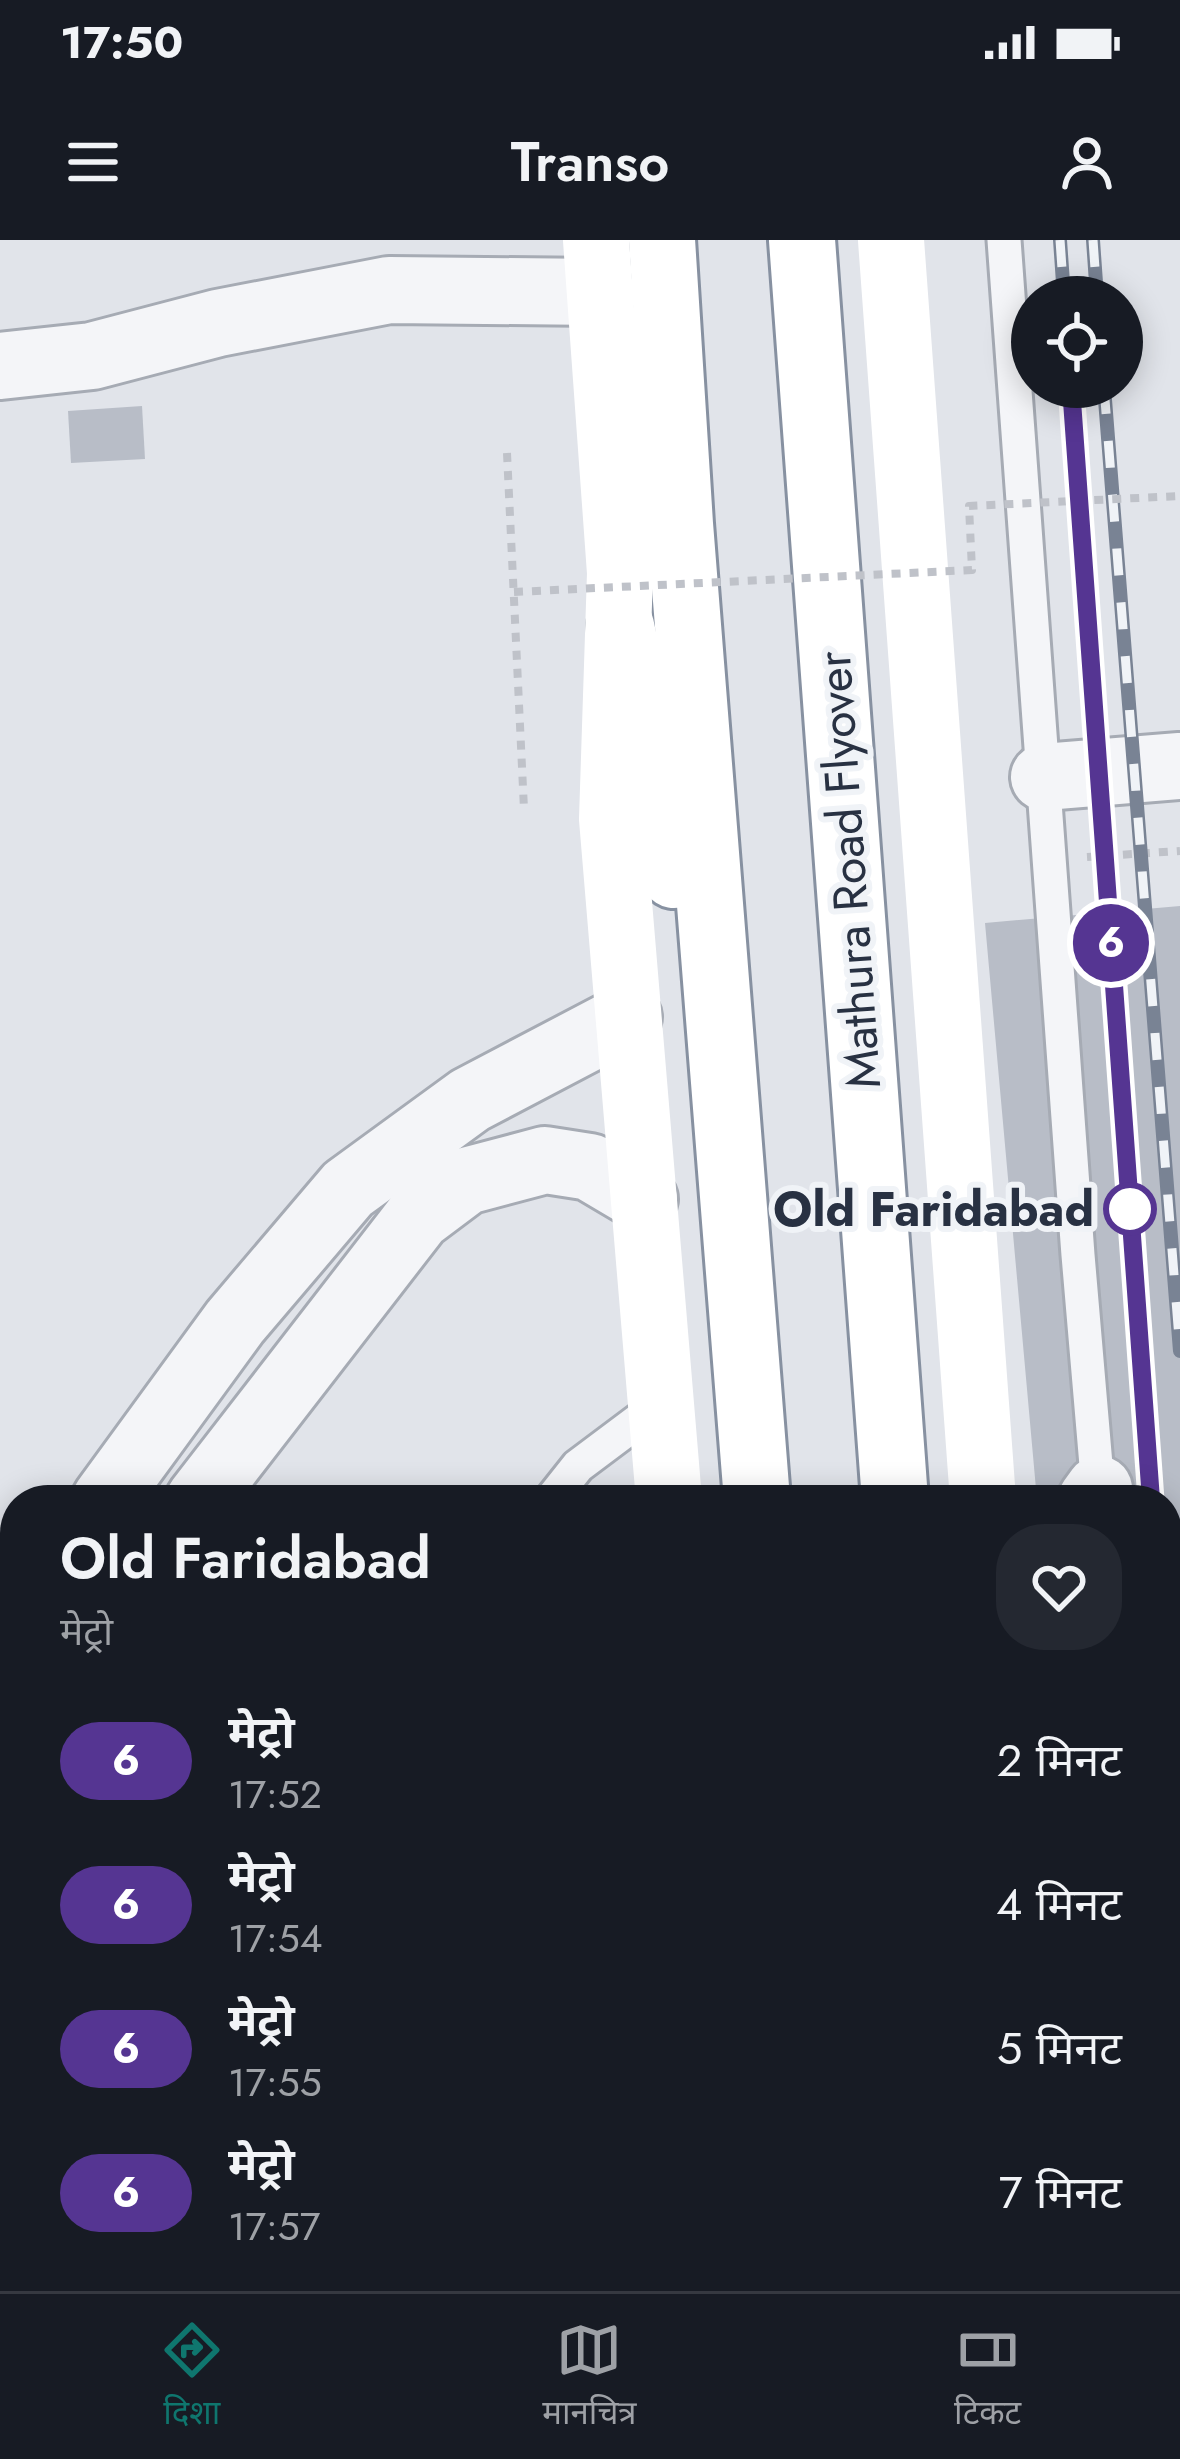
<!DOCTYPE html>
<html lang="hi">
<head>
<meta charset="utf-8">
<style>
	body { margin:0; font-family:Jost,"Noto Sans Devanagari",sans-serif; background:#242831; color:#f1f3f6; height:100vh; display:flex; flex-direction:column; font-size:45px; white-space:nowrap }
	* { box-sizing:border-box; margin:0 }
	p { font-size:39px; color:#9ea1a6 }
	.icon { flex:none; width:66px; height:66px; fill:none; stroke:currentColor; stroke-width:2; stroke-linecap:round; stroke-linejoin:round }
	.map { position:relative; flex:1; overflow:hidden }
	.details { position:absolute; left:0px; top:1245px; width:1182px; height:807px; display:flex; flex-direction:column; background:#171b24; border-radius:48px 48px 0 0; box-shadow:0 6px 30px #0003 }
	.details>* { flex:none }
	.badge { padding:0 24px; border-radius:39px; font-size:42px; line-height:78px }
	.buttons { position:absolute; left:1011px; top:36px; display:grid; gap:24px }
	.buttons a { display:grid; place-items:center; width:132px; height:132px; border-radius:50%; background:#171b24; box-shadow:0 6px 30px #0003; font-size:60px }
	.map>.badge { position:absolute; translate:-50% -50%; box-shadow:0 0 0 6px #fff }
	.round { display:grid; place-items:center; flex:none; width:126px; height:126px; border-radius:48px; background:#242831 }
	.overview { display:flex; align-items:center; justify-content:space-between; height:204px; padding:0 60px }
	h1 { font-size:57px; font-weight:600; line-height:90px }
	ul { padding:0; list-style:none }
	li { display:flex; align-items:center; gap:36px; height:144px; padding:0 60px }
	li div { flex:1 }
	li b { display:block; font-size:45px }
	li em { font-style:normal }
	li .badge { min-width:132px; font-weight:700; text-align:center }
	.status { display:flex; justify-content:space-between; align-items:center; height:84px; padding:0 60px; background:#171b24; direction:ltr }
	.status svg { height:33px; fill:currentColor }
	header { display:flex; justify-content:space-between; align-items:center; height:156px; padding:0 60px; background:#171b24; font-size:54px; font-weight:600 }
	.dock { display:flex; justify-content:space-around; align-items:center; height:168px; border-top:3px solid #363941; background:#171b24; font-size:33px; color:#9ea1a6 }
	.dock a { display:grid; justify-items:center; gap:6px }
	.dock .on { color:#0f766e }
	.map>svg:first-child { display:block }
	.water { fill:#9ab2cb }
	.building { fill:#b8bdc7 }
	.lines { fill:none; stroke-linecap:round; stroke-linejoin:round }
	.service-casing { stroke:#a6abb4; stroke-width:39 }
	.minor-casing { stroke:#a6abb4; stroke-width:72 }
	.trunk-casing { stroke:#8791a1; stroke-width:72 }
	.path { stroke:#bfc2c9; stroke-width:8; stroke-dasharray:9 9; stroke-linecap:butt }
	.service { stroke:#f4f5f8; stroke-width:33 }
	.minor { stroke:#f4f5f8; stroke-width:66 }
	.secondary { stroke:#fff; stroke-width:66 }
	.trunk { stroke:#fff; stroke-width:66 }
	.rail-casing { stroke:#798394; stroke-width:14 }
	.rail { stroke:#f0f3f7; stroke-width:9; stroke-dasharray:27; stroke-linecap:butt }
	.path-bridge { stroke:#bfc2c9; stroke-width:8; stroke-dasharray:9 9; stroke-linecap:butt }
	.line-casing { stroke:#fff; stroke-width:27 }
	.line { stroke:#553592; stroke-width:18 }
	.stop-dot { fill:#fff; stroke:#553592; stroke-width:6 }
	.labels { text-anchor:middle; stroke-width:12; stroke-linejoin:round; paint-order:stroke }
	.street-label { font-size:48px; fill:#283142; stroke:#f0f3f7 }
	.stop-label { font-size:48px; font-weight:bold; fill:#283142; stroke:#f0f3f7; text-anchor:end }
</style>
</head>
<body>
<div class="status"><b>17:50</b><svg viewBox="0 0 49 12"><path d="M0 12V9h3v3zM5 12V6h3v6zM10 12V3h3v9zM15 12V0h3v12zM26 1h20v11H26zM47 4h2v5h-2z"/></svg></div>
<header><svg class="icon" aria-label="menu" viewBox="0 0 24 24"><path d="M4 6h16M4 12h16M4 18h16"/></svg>Transo<svg class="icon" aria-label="person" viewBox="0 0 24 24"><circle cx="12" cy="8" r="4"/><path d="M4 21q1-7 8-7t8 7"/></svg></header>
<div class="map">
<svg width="1180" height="2051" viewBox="0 0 1180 2051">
	<rect width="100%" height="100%" fill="#e1e4ea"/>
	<path class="water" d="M20,2037H231L229,2051H18Z"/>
	<g class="building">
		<path d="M142,166L145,219L71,223L68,171Z"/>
		<path d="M1180,666V1779L1167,1780V1260H1037L985,683Z"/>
	</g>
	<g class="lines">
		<defs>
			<g id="service">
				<path d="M1004,0L1078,1015L1099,1260"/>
				<path d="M551,1260L578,1226L662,1163"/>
				<path d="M1161,2037L1162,2051"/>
			</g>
			<g id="minor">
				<path d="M0,126L92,116L218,83L389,50L601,52"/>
				<path d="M1044,537L1180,526"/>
				<path d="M105,1260L235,1082L348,949L470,860L628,777"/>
				<path d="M199,1260L418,977L466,941L545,920L590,927L644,959"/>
				<path d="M1091,1260L1099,1249"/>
				<path d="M0,1402L15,1381"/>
				<path d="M0,1518L15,1502"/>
				<path d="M383,2041V2051"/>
			</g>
			<g id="trunk">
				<path d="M662,0L680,284L757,1260"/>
				<path d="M802,0L895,1260"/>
				<path d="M621,386L674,635"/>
				<path d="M817,2037L818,2051"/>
				<path d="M954,2037L955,2051"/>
			</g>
		</defs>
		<use href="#service" class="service-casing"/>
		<use href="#minor" class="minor-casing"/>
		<use href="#trunk" class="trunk-casing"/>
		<g class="path">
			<path d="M507,213L524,569"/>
			<path d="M1087,617L1180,611"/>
		</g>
		<use href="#service" class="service"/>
		<use href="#minor" class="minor"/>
		<g class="secondary">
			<path d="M596,0L620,333L612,579L669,1260"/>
			<path d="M891,0L983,1260"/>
			<path d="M719,2037L720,2051"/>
			<path d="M1040,2037L1041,2051"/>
		</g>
		<use href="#trunk" class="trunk"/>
		<defs>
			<g id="rail">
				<path d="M1060,0L1064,57"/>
				<path d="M1093,0L1097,57"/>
				<path d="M1071,147L1151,1260"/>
				<path d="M1104,147L1180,1111"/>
				<path d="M1167,1482L1180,1661"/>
			</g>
		</defs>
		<use href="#rail" class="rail-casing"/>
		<use href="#rail" class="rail"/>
		<path class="path-bridge" d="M514,352L972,330L969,266L1180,256"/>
	</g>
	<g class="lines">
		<defs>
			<path id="line" d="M1071,147L1151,1260"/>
		</defs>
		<use href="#line" class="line-casing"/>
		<use href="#line" class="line"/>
	</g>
	<circle class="stop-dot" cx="1130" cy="969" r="24"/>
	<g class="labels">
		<g class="street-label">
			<text transform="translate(848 630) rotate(-94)" y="17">Mathura Road Flyover</text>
		</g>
		<g class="stop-label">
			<text x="1094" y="986">Old Faridabad</text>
		</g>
	</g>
</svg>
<div class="buttons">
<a><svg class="icon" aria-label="locate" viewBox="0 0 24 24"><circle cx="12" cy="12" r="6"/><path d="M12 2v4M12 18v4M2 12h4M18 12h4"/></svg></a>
</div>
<b class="badge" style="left:1111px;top:703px;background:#553592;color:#fff">6</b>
<section class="details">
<div class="overview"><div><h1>Old Faridabad</h1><p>मेट्रो</p></div><a class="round"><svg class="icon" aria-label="heart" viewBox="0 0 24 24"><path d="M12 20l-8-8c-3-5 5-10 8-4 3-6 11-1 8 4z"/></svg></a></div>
<ul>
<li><span class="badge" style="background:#553592;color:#fff">6</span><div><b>मेट्रो</b><p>17:52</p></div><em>2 मिनट</em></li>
<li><span class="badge" style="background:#553592;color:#fff">6</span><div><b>मेट्रो</b><p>17:54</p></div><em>4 मिनट</em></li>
<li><span class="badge" style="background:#553592;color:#fff">6</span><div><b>मेट्रो</b><p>17:55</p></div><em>5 मिनट</em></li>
<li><span class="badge" style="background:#553592;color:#fff">6</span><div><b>मेट्रो</b><p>17:57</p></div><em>7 मिनट</em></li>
</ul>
</section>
</div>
<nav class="dock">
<a class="on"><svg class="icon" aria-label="directions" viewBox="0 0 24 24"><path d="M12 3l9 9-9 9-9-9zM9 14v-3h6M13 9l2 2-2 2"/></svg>दिशा</a>
<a><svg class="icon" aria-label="map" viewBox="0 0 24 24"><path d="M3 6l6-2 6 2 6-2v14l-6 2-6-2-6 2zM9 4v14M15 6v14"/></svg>मानचित्र</a>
<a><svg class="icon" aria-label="tickets" viewBox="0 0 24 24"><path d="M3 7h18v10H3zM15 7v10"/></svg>टिकट</a>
</nav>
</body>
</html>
